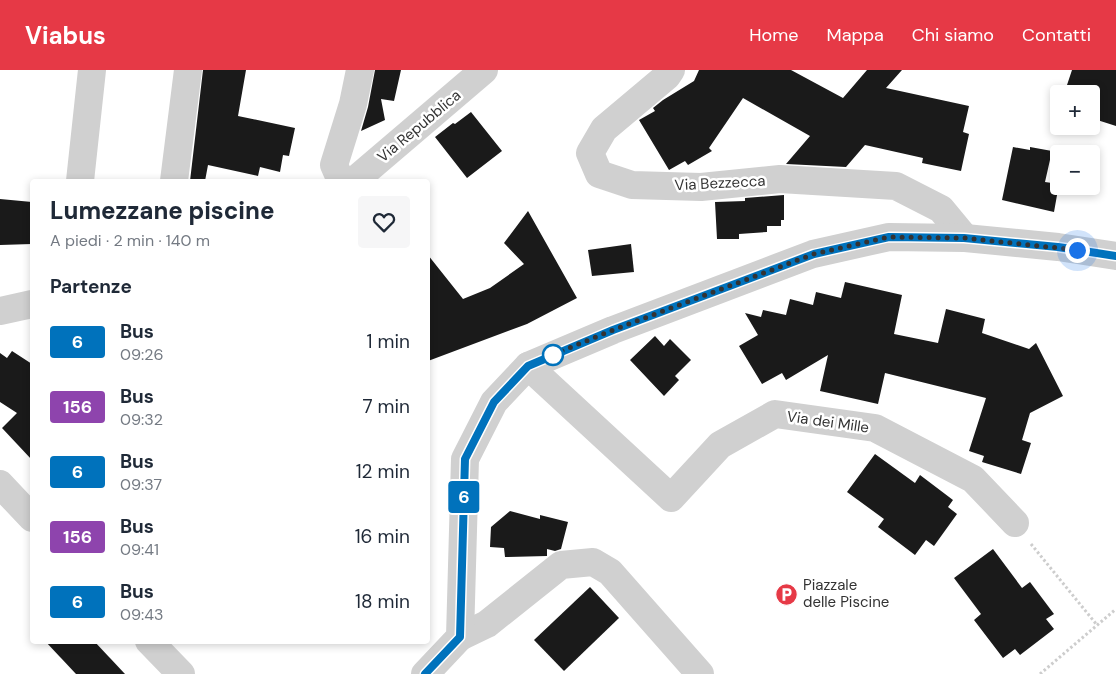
<!DOCTYPE html>
<html lang="it">
<head>
<meta charset="utf-8">
<style>
	body { margin:0; font-family:"DM Sans",sans-serif; background:#f6f6f7; color:#1f2937; height:100vh; display:flex; flex-direction:column; font-size:19px; white-space:nowrap }
	* { box-sizing:border-box; margin:0 }
	p { font-size:16px; color:#747a83 }
	.icon { flex:none; width:28px; height:28px; fill:none; stroke:currentColor; stroke-width:2; stroke-linecap:round; stroke-linejoin:round }
	.map { position:relative; flex:1; overflow:hidden }
	.sheet { position:absolute; left:30px; top:109px; width:400px; height:465px; display:flex; flex-direction:column; background:#fff; border-radius:5px; box-shadow:0 2px 8px #0003 }
	.sheet>* { flex:none }
	.badge { padding:0 10px; border-radius:4px; font-size:18px; line-height:32px }
	.buttons { position:absolute; left:1050px; top:15px; display:grid; gap:10px }
	.buttons a { display:grid; place-items:center; width:50px; height:50px; border-radius:5px; background:#fff; box-shadow:0 2px 8px #0003; font-size:25px }
	.you { position:absolute; width:25px; height:25px; margin:-12px; border:4px solid #fff; border-radius:50%; background:#1a73e8; box-shadow:0 0 0 8px #1a73e833 }
	.map>.badge { position:absolute; translate:-50% -50%; box-shadow:0 0 0 2px #fff }
	h2 { padding:0 20px; font-size:19px; line-height:45px }
	.round { display:grid; place-items:center; flex:none; width:52px; height:52px; border-radius:5px; background:#f6f6f7 }
	.headline { display:flex; align-items:center; justify-content:space-between; height:85px; padding:0 20px }
	h1 { font-size:24px; font-weight:800; line-height:38px }
	ul { padding:0; list-style:none }
	li { display:flex; align-items:center; gap:15px; height:65px; padding:0 20px }
	li div { flex:1 }
	li b { display:block; font-size:19px }
	li em { font-style:normal }
	li .badge { min-width:55px; font-weight:700; text-align:center }
	header { display:flex; align-items:center; gap:30px; box-sizing:border-box; height:70px; padding:0 25px; background:#e63946; color:#fff }
	header strong { font-size:24px }
	nav { display:flex; gap:28px; margin-inline-start:auto; font-size:18px }
	.map>svg:first-child { display:block }
	.building { fill:#1a1a1a }
	.lines { fill:none; stroke-linecap:round; stroke-linejoin:round }
	.path { stroke:#cdcdcd; stroke-width:3; stroke-dasharray:2.5 2.5; stroke-linecap:butt }
	.minor { stroke:#d0d0d0; stroke-width:28 }
	.line-casing { stroke:#fff; stroke-width:11 }
	.line { stroke:#0072bc; stroke-width:8 }
	.walk { stroke:#333; stroke-width:5; stroke-dasharray:0 9 }
	.stop-dot { fill:#fff; stroke:#0072bc; stroke-width:2.5 }
	.labels { text-anchor:middle; stroke-width:5; stroke-linejoin:round; paint-order:stroke }
	.street-label { font-size:15px; fill:#333; stroke:#fff }
	.poi-label { font-size:15px; fill:#333; stroke:#fff; text-anchor:start }
</style>
</head>
<body>
<header>
<strong>Viabus</strong>
<nav><a>Home</a><a>Mappa</a><a>Chi siamo</a><a>Contatti</a></nav>
</header>
<div class="map">
<svg width="1116" height="604" viewBox="0 0 1116 604">
	<rect width="100%" height="100%" fill="#fff"/>
	<g class="building">
		<path d="M203,0H246L238,46L295,58L289,86L283,85L280,102L260,97L258,106L208,95L205,111H190Z"/>
		<path d="M375,0H401L394,31L381,29L385,50L361,61L368,37Z"/>
		<path d="M699,0H791L843,28L867,0H902L886,18L969,36L963,62L969,64L961,101L922,93L923,88L865,75L846,97L786,94L810,66L743,28L709,78L712,81L688,95L685,91L669,100L639,50L655,41L653,38L663,30L694,11Z"/>
		<path d="M1072,0H1116V56L1091,48V24H1064Z"/>
		<path d="M471,42L502,81L467,108L435,67L453,53L455,54Z"/>
		<path d="M1013,77L1030,80V77L1052,81L1045,112L1059,114L1054,142L1002,130Z"/>
		<path d="M784,125V150H781V156H767V162L739,164V169H717L715,132L745,131V128Z"/>
		<path d="M0,129L32,132V174L0,175Z"/>
		<path d="M528,141L577,228L527,254L428,291V185L463,229L490,218L524,194L504,173Z"/>
		<path d="M631,174L634,202L592,206L588,180Z"/>
		<path d="M845,212L902,225L894,264L938,273L946,239L985,249L982,263L1029,279L1036,273L1063,326L1030,343L1022,370L1031,373L1021,404L982,392L984,386L969,381L986,328L885,303L878,334L820,321L828,285L786,310L782,303L762,314L739,276L758,265L745,243L761,247L763,240L786,245L790,229L813,235L816,222L841,228Z"/>
		<path d="M655,266L664,276L670,269L691,290L675,306L679,310L664,326L630,290Z"/>
		<path d="M12,281L32,294V390L2,358L17,343L0,332V283L7,288Z"/>
		<path d="M875,384L915,413L920,405L953,430L948,437L957,444L934,476L926,470L915,485L878,457L884,449L847,422Z"/>
		<path d="M510,441L540,449V445L568,452L561,479L555,481L547,479V486L505,487L504,478L490,477L491,457Z"/>
		<path d="M993,479L1022,518L1030,512L1054,544L1046,549L1054,559L1020,585L1015,579L1003,588L974,550L981,544L954,508Z"/>
		<path d="M590,517L619,548L564,601L534,570Z"/>
		<path d="M45,571H94L125,604H76Z"/>
	</g>
	<g class="lines">
		<g class="path">
			<path d="M1031,474L1097,555"/>
			<path d="M1040,604L1116,539"/>
		</g>
		<g class="minor">
			<path d="M671,0L667,6L604,59L590,83L599,104L632,115L701,117L780,109L896,116L941,139L965,168"/>
			<path d="M80,111L92,0"/>
			<path d="M174,111L188,0"/>
			<path d="M341,111L334,95L353,34L360,0"/>
			<path d="M354,111L484,0"/>
			<path d="M0,241L32,234"/>
			<path d="M528,296L671,428L720,375L775,344L875,358L973,409L1015,453"/>
			<path d="M0,414L32,448"/>
			<path d="M460,567L487,554L561,495L593,492L610,502L700,604"/>
			<path d="M149,571L181,604"/>
			<path d="M425,604L460,567L465,389L494,332L528,296L613,260L813,184L889,167L965,168L1058,177L1116,186"/>
		</g>
	</g>
	<g class="lines">
		<defs>
			<path id="line" d="M425,604L460,567L465,389L494,332L528,296L613,260L814,184L889,167L964,168L1058,177L1116,186"/>
		</defs>
		<use href="#line" class="line-casing"/>
		<use href="#line" class="line"/>
		<path class="walk" d="M553,285L545,288L613,260L814,184L889,167L964,168L1077,180"/>
	</g>
	<defs>
		<symbol id="parking-disc" viewBox="-11 -11 22 22"><circle r="9.5" fill="#e63946" stroke="#fff"/><path d="M-3.5-5.5H1a3.5 3.5 0 0 1 0 7H-1V5.5H-3.5ZM-1-3.4V-.6H.8a1.4 1.4 0 0 0 0-2.8Z" fill="#fff"/></symbol>
	</defs>
	<g fill-rule="evenodd">
		<use href="#parking-disc" x="774" y="512" width="25" height="25"/>
	</g>
	<circle class="stop-dot" cx="553" cy="285" r="10"/>
	<g class="labels">
		<g class="street-label">
			<text transform="translate(419 56) rotate(-40)" y="5">Via Repubblica</text>
			<text transform="translate(720 113) rotate(-3)" y="5">Via Bezzecca</text>
			<text transform="translate(828 352) rotate(8)" y="5">Via dei Mille</text>
		</g>
		<g class="poi-label">
			<text x="803" y="520">Piazzale<tspan x="803" dy="17">delle Piscine</tspan></text>
		</g>
	</g>
</svg>
<div class="buttons">
<a>+</a>
<a>−</a>
</div>
<div class="you" style="left:1077px;top:180px"></div>
<b class="badge" style="left:464px;top:427px;background:#0072bc;color:#fff">6</b>
<section class="sheet">
<div class="headline"><div><h1>Lumezzane piscine</h1><p>A piedi · 2 min · 140 m</p></div><a class="round"><svg class="icon" aria-label="heart" viewBox="0 0 24 24"><path d="M12 20l-8-8c-3-5 5-10 8-4 3-6 11-1 8 4z"/></svg></a></div>
<h2>Partenze</h2>
<ul>
<li><span class="badge" style="background:#0072bc;color:#fff">6</span><div><b>Bus</b><p>09:26</p></div><em>1 min</em></li>
<li><span class="badge" style="background:#8e44ad;color:#fff">156</span><div><b>Bus</b><p>09:32</p></div><em>7 min</em></li>
<li><span class="badge" style="background:#0072bc;color:#fff">6</span><div><b>Bus</b><p>09:37</p></div><em>12 min</em></li>
<li><span class="badge" style="background:#8e44ad;color:#fff">156</span><div><b>Bus</b><p>09:41</p></div><em>16 min</em></li>
<li><span class="badge" style="background:#0072bc;color:#fff">6</span><div><b>Bus</b><p>09:43</p></div><em>18 min</em></li>
</ul>
</section>
</div>
</body>
</html>
